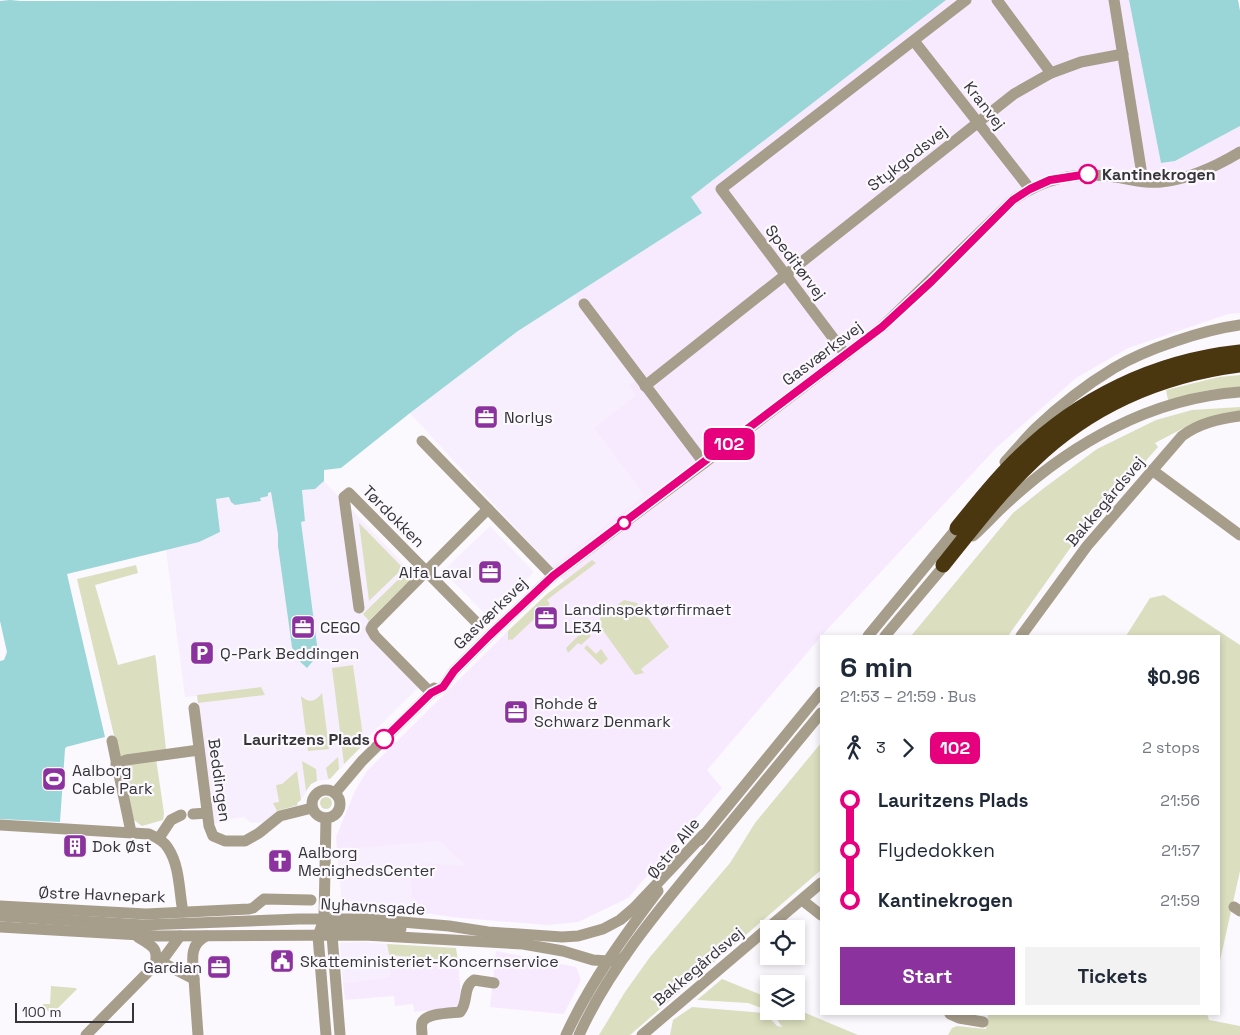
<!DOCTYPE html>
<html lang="en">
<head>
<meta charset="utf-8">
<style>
	body { margin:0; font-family:"Space Grotesk",sans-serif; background:#f2f2f3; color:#1f2937; height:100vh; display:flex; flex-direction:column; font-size:19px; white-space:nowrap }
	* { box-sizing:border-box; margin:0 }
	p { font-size:16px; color:#747a83 }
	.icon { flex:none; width:28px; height:28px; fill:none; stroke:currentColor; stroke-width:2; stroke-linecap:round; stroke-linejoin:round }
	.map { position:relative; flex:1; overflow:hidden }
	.sheet { position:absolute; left:820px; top:635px; width:400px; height:380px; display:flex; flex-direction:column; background:#fff; border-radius:0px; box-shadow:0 2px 8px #0003 }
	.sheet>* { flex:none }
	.badge { padding:0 10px; border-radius:8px; font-size:18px; line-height:32px }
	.controls { position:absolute; left:760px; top:920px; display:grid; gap:10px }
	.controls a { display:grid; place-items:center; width:45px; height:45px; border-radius:0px; background:#fff; box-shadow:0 2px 8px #0003; font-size:25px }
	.scale { position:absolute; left:15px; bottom:12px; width:119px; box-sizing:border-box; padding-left:5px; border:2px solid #363438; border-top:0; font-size:14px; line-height:18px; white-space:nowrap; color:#363438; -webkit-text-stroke:4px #fbf8fe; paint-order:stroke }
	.map>.badge { position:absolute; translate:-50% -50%; box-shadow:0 0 0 2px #fff }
	.legs { display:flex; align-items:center; gap:8px; height:55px; padding:0 20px; font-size:16px }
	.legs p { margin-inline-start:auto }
	.overview { display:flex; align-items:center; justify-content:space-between; height:85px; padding:0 20px }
	h1 { font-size:28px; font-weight:700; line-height:38px }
	.action { display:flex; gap:10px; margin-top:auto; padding:10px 20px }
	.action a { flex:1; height:58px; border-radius:0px; background:#8b329e; color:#fff; font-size:20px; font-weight:700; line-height:58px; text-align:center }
	.action a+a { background:#f2f2f3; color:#1f2937 }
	ul { padding:0 20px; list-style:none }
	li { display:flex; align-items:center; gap:18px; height:50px; font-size:19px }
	li i { display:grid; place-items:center; width:8px; height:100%; margin:0 6px; background:currentColor }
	li i::after { content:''; width:12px; height:12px; margin:-6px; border:4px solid; border-radius:50%; background:#fff }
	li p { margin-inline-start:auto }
	li:first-child i { background:linear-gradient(#0000 50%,currentColor 0) }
	li:last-child i { background:linear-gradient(currentColor 50%,#0000 0) }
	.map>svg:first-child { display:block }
	.built { fill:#f7effd }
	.industrial { fill:#f8eafe }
	.green { fill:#dbdfbf }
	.water { fill:#9ad5d8 }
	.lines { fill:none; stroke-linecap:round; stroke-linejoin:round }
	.minor { stroke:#a69d8b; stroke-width:11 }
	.highway { stroke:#4a3710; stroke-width:15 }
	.line-1-casing { stroke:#fff; stroke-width:11 }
	.line-1 { stroke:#e6007e; stroke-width:8 }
	.stop-1-dot { fill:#fff; stroke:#e6007e; stroke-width:2.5 }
	.labels { text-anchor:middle; stroke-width:4.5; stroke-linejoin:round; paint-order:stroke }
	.street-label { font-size:16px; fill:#363438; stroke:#fbf8fe }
	.stop-label { font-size:16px; font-weight:bold; fill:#363438; stroke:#fbf8fe; text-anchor:start }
	.poi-label { font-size:16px; fill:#363438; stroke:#fbf8fe; text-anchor:start }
</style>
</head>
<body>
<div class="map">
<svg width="1240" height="1035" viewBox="0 0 1240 1035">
	<rect width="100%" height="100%" fill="#fbf8fe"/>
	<g class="built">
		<path d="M574,295L592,320L637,380L636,395L595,428L644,495L551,567L410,413L518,331Z"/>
		<path d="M324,481L415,576L369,621L365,629L369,636L419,687L364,741V744L330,779L317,781L311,784L301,800L297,803L298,805L277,811L264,822L251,823L244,817L223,820V822L213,824L197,696L185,697L166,550L199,542L216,499L229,497L261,500L260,498L271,492L278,533L292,647L296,658L307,668L313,661L316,653V645L301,522L305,521L302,490L315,489Z"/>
		<path d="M490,526L534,572L488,617L443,571Z"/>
		<path d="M440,840L465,867L425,863L410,864L416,912L342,906L337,850Z"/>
		<path d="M362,942L387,944L390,977L343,983L340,943Z"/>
	</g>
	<g class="industrial">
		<path d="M946,0H1129L1161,163L1175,161L1240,126V313L1228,314L1128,348L1076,378L997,447L824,633L707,770L722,788L628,898L578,922L547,925L461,918L416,912L414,898H412L410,864L425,863L465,866L440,841L337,850L336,837L355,791L367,771L508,631L547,594L564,581L551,567L644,495L594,428L636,395L629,386L637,380L574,295L702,213L691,197Z"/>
		<path d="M496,951L576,967L581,980L564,1014L490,1007Z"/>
		<path d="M389,955L458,961L461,998L458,1006L454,1008L414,1012L413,1004L395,1006L394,996L345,1000L343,983L390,977Z"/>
	</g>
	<g class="green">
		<path d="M1240,375V387L1209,390L1168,400L1166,390L1219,377Z"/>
		<path d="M1240,407V412L1193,423L1155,443L1158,447L1078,537L1008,636H911L1013,513L1044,488L1097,449L1156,420L1192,410Z"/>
		<path d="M359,523L403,568L369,601Z"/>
		<path d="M592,560L596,563L547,600L550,604L512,640L510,639L508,641V631L547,594Z"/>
		<path d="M136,565L138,573L95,585L118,665L155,655L156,660L166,749L155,752L164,813L163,820L142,826L134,820L77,579Z"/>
		<path d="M406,572L412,578L369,621L363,614Z"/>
		<path d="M1164,595L1240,645V871L1219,965V636H1126L1150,598Z"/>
		<path d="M624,600L637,603L669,647L641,669L644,673L635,675L599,625L600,618Z"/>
		<path d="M582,632H588L591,636L581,645L578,643L568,653L566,648Z"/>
		<path d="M587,645L596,654L601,649L608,659L601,665L584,648Z"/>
		<path d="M353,665L364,744L344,764L332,668Z"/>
		<path d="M261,687L265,695L198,703L197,695Z"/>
		<path d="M322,693L329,749L308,751L301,696C309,704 316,701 322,693Z"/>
		<path d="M821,743V870L630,1035H599L625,992L650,957L730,863L755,823Z"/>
		<path d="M338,757L339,769L330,779L328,778L326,768Z"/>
		<path d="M302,761L316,769L317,781L311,784L306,791Z"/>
		<path d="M297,771L301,800L297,803L298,805L277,811L273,803L279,802L276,785L282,784Z"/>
		<circle cx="326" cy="803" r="6"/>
		<path d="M387,944L456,948L458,961L389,955Z"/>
		<path d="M722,979L769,998V1011L748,1003L697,1000Z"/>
		<path d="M51,986L75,988L77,989L52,1014L43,1007V1004H50Z"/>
		<path d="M692,1007L765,1013L777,1026L782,1027L773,1013L769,1011H796V1009L858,1035H670L673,1020Z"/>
		<path d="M988,1014H1207L1209,1020L1240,1026V1035H948L952,1028L957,1026L986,1029Z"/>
	</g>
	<g class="water">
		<path d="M10,0L21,1L946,0L691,197L702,213L518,331L410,413L341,468L324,470V481L315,489L302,490L305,521L301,522L317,645L313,661L307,668L296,658L292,647L278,546V534L271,492L268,493V496L260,498L261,501L235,505L231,502L229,497L216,499L220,532L199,542L67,574L105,737L66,747L65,749L60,822L0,819V661L4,660L7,652L0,621V1Z"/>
		<path d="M1129,0H1238L1240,11V126L1175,161L1161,163Z"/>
	</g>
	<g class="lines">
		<g class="minor">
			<path d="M997,0L1051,73"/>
			<path d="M1114,0L1143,181"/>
			<path d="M914,41L1030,189"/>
			<path d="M584,304L704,463"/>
			<path d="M846,355L721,189L966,0"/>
			<path d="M645,386L1014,94L1051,73L1081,62L1123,54"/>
			<path d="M422,441L553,576"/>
			<path d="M1005,462C1015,451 1025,439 1036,428C1059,406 1086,385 1114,368C1146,349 1203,330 1240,325"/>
			<path d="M1152,470L1240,535"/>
			<path d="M973,536C984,526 995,514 1006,504C1070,444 1151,398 1240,392"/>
			<path d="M359,608L344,497L349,493L477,623"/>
			<path d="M868,636L962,522"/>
			<path d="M885,636L949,560"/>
			<path d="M1021,636L1087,546L1182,436C1199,423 1219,419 1240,416"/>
			<path d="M431,693L443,687L454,671L490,635L553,576L704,463L882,327L1013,200C1045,178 1077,171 1115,177C1130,179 1146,184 1161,182C1189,179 1217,166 1240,152"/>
			<path d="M431,693L375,636L371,629L373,625L488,509"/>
			<path d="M194,708L209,826L213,836L225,841H245L259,833L280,816L312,808"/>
			<path d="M112,741L131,832"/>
			<path d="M116,764L126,760L199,750"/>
			<circle cx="326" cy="804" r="14"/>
			<path d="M335,793L362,761L431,693L434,688"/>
			<path d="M193,814L207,813"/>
			<path d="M326,818L324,919L318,936L326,1035"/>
			<path d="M0,825L149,834C156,837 164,841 168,848C180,866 179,892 183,912"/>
			<path d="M159,838L171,820L181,815"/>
			<path d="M700,840L821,692"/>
			<path d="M802,900L821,915"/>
			<path d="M0,906L146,914L249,909L253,908L264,899L311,900"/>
			<path d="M1234,907L1240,911"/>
			<path d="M0,916L143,925L299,919H367L449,926L488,932L562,937L578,936L603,929L620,920L634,908L704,834"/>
			<path d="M0,927L158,936L364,935L523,944L563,951L593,960L608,961L620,960L625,956"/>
			<path d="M330,929L332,935L340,1035"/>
			<path d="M321,932C335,921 382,928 401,929"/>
			<path d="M138,937C152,946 159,947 155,966"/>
			<path d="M161,962L194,979L198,1035"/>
			<path d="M194,979C193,962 188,945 206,936"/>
			<path d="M950,1014L959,1018L983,1022"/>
			<path d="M86,1035L154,966L161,962L180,936"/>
			<path d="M422,1035C422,1031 421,1026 422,1023C425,1013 451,1013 460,1012C469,1002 462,988 474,980L494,983"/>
			<path d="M566,1035C590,983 624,936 658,891"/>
			<path d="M579,1035C608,971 655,914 700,860C740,811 781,762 821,713"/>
			<path d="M642,1035L821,883"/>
		</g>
		<g class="highway">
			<path d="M957,528C976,505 995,480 1017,459C1078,398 1155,361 1240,352"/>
			<path d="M943,565C971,530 1000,492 1033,461C1090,406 1162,375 1240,365"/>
		</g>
	</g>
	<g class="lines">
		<defs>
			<path id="line-1" d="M384,739L431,693L443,687L454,671L490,635L553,576L882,327L932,281L1013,200L1030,189L1050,180L1088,174"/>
		</defs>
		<use href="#line-1" class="line-1-casing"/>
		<use href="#line-1" class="line-1"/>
	</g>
	<defs>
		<symbol id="office-square" viewBox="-11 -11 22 22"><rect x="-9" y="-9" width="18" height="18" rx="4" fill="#8b329e" stroke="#fbf8fe"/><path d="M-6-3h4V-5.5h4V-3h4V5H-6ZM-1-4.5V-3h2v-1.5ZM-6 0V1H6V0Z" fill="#fff"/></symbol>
		<symbol id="parking-square" viewBox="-11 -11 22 22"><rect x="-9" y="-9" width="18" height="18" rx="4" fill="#8b329e" stroke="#fbf8fe"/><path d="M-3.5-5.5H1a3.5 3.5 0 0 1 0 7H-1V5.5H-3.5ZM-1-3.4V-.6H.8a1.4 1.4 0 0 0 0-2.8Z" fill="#fff"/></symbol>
		<symbol id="stadium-square" viewBox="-11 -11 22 22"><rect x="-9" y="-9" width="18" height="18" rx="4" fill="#8b329e" stroke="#fbf8fe"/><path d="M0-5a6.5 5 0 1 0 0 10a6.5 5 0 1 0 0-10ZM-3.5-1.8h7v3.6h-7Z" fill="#fff"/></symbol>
		<symbol id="building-square" viewBox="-11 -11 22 22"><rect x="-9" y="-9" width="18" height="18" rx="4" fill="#8b329e" stroke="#fbf8fe"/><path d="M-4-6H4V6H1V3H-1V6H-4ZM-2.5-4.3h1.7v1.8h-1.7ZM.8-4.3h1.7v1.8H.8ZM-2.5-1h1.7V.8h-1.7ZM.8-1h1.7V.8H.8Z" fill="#fff"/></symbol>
		<symbol id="church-square" viewBox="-11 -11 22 22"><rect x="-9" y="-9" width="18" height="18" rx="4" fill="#8b329e" stroke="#fbf8fe"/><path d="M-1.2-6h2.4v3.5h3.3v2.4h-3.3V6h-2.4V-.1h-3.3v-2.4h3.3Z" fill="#fff"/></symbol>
		<symbol id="civic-square" viewBox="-11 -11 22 22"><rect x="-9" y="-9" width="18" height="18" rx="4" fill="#8b329e" stroke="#fbf8fe"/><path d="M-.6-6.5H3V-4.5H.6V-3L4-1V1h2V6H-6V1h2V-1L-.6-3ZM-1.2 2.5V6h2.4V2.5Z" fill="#fff"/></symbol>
	</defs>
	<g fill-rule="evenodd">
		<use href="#office-square" x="472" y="403" width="28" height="28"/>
		<use href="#office-square" x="476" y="558" width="28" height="28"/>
		<use href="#office-square" x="532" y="604" width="28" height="28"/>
		<use href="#office-square" x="289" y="613" width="28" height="28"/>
		<use href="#parking-square" x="188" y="639" width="28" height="28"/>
		<use href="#office-square" x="502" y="698" width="28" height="28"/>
		<use href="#stadium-square" x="40" y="765" width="28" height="28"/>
		<use href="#building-square" x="61" y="832" width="28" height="28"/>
		<use href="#church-square" x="266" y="847" width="28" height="28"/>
		<use href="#civic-square" x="268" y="947" width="28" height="28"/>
		<use href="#office-square" x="205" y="953" width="28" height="28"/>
	</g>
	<g class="stop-1-dot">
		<circle cx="1088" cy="174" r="9"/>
		<circle cx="624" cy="523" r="6"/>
		<circle cx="384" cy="739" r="9"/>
	</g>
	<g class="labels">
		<g class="street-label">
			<text transform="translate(985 105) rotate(52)" y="6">Kranvej</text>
			<text transform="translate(907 158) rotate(-38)" y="6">Stykgodsvej</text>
			<text transform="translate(796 262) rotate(53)" y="6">Speditørvej</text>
			<text transform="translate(822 353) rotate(-37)" y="6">Gasværksvej</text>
			<text transform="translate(1105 501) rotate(-50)" y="6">Bakkegårdsvej</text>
			<text transform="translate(394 516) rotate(45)" y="6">Tørdokken</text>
			<text transform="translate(490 613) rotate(-44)" y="6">Gasværksvej</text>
			<text transform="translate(220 780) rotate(82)" y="6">Beddingen</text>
			<text transform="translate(673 848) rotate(-51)" y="6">Østre Alle</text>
			<text transform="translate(102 894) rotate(2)" y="6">Østre Havnepark</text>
			<text transform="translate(373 906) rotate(3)" y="6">Nyhavnsgade</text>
			<text transform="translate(698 966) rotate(-40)" y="6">Bakkegårdsvej</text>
		</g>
		<g class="stop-label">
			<text x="1102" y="180">Kantinekrogen</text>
			<text x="370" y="745" text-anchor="end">Lauritzens Plads</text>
		</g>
		<g class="poi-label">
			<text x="504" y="423">Norlys</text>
			<text x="472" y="578" text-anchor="end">Alfa Laval</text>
			<text x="564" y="615">Landinspektørfirmaet<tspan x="564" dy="18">LE34</tspan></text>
			<text x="320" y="633">CEGO</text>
			<text x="220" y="659">Q-Park Beddingen</text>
			<text x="534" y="709">Rohde &amp;<tspan x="534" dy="18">Schwarz Denmark</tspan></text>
			<text x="72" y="776">Aalborg<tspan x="72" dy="18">Cable Park</tspan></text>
			<text x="92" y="852">Dok Øst</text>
			<text x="298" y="858">Aalborg<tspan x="298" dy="18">MenighedsCenter</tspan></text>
			<text x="300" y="967">Skatteministeriet-Koncernservice</text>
			<text x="202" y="973" text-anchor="end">Gardian</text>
		</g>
	</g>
</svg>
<div class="controls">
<a><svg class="icon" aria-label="locate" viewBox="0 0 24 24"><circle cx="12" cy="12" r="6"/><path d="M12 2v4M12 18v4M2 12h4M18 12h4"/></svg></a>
<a><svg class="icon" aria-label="layers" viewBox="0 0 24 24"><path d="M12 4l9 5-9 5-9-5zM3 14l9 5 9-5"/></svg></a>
</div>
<div class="scale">100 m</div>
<b class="badge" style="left:729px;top:444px;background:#e6007e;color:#fff">102</b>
<section class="sheet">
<div class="overview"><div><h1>6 min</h1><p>21:53 – 21:59 · Bus</p></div><b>$0.96</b></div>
<div class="legs"><svg class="icon" aria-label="walk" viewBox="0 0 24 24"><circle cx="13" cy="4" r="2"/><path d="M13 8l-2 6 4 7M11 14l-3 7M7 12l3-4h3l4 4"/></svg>3<svg class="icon" aria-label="forward" viewBox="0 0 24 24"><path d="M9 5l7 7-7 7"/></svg><b class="badge" style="background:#e6007e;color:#fff">102</b><p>2 stops</p></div>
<ul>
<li><i style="color:#e6007e"></i><b>Lauritzens Plads</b><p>21:56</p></li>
<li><i style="color:#e6007e"></i><span>Flydedokken</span><p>21:57</p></li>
<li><i style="color:#e6007e"></i><b>Kantinekrogen</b><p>21:59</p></li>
</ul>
<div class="action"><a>Start</a><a>Tickets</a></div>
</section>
</div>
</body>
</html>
